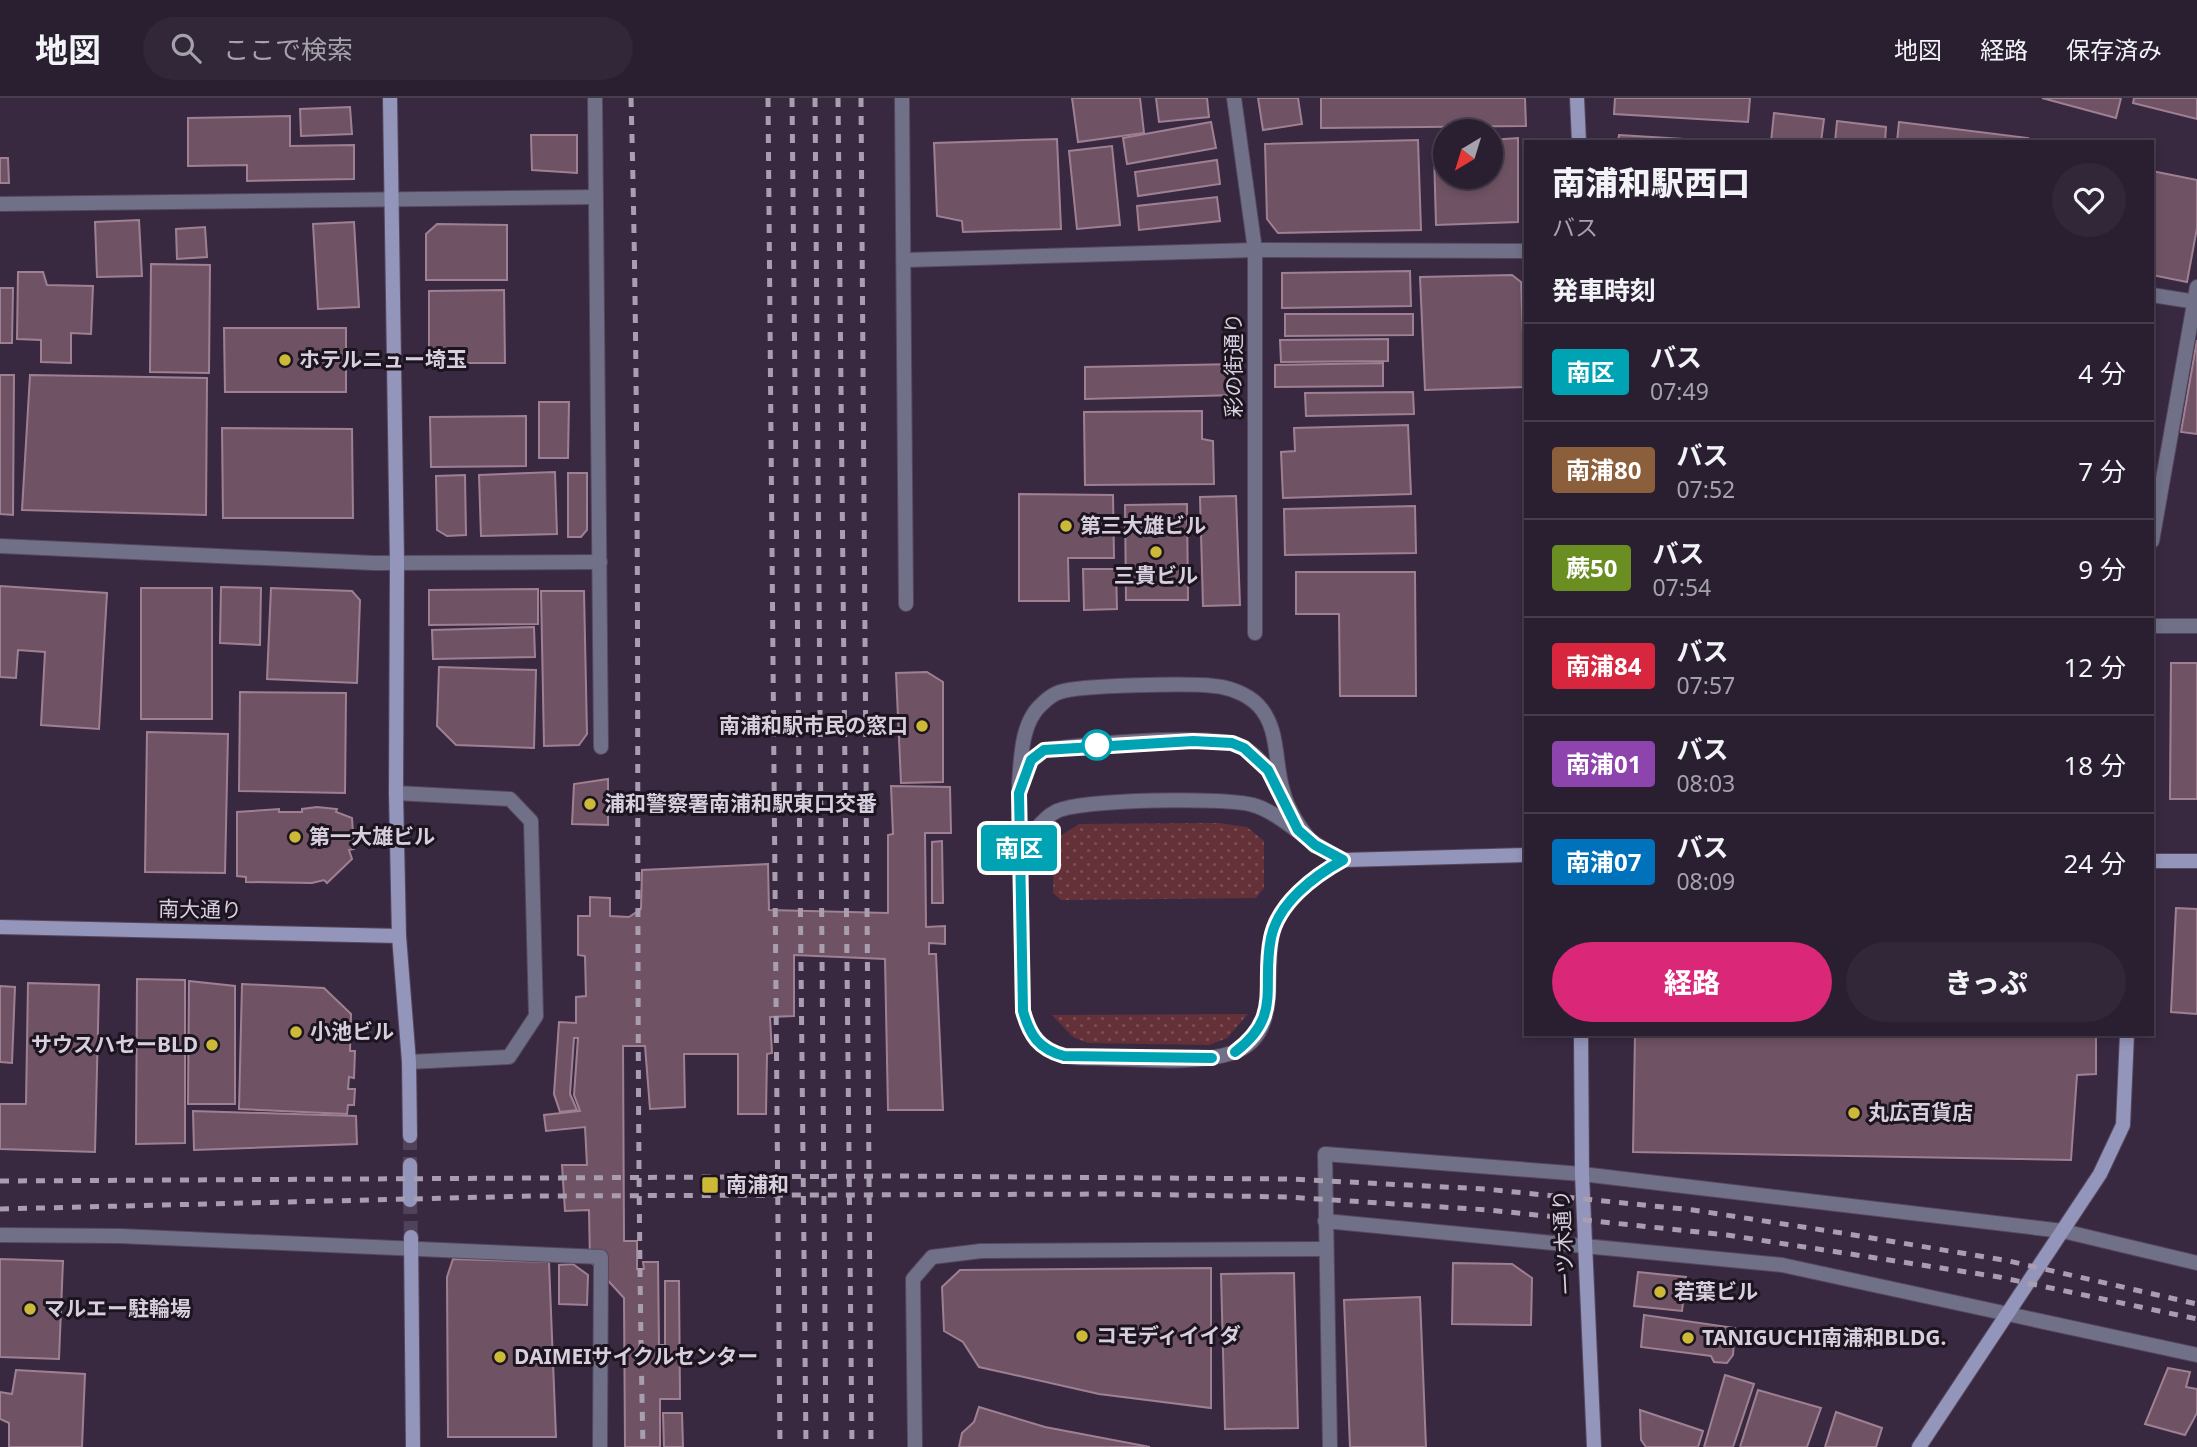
<!DOCTYPE html>
<html lang="ja">
<head>
<meta charset="utf-8">
<style>
	body { margin:0; font-family:"Noto Sans","Noto Sans JP",sans-serif; background:#322739; color:#f1f3f6; height:100vh; display:flex; flex-direction:column; font-size:26px; white-space:nowrap }
	* { box-sizing:border-box; margin:0 }
	p { font-size:23px; color:#a5a2ab }
	.icon { flex:none; width:38px; height:38px; fill:none; stroke:currentColor; stroke-width:2; stroke-linecap:round; stroke-linejoin:round }
	.map { position:relative; flex:1; overflow:hidden }
	.details { position:absolute; left:1524px; top:42px; width:630px; height:896px; display:flex; flex-direction:column; background:#2a1f31; border-radius:0px; box-shadow:0 4px 10px #0003,0 0 0 2px #463d4d }
	.details>* { flex:none }
	.badge { padding:0 14px; border-radius:5px; font-size:24px; line-height:46px }
	.needle { width:46px; rotate:218deg }
	.fabs { position:absolute; left:1433px; top:21px; display:grid; gap:14px }
	.fabs a { display:grid; place-items:center; width:70px; height:70px; border-radius:50%; background:#2a1f31; box-shadow:0 4px 10px #0003,0 0 0 2px #463d4d; font-size:35px }
	.map>.badge { position:absolute; translate:-50% -50%; box-shadow:0 0 0 4px #fff }
	h2 { padding:0 28px; font-size:26px; line-height:63px }
	.round { display:grid; place-items:center; flex:none; width:74px; height:74px; border-radius:37px; background:#322739 }
	.summary { display:flex; align-items:center; justify-content:space-between; height:119px; padding:0 28px }
	h1 { font-size:33px; font-weight:800; line-height:52px }
	.primary-button { display:flex; gap:14px; margin-top:auto; padding:14px 28px }
	.primary-button a { flex:1; height:80px; border-radius:42px; background:#db2777; color:#fff; font-size:28px; font-weight:800; line-height:80px; text-align:center }
	.primary-button a+a { background:#322739; color:#f1f3f6 }
	ul { padding:0; list-style:none }
	li { display:flex; align-items:center; gap:21px; height:98px; padding:0 28px; border-top:2px solid #463d4d }
	li div { flex:1 }
	li b { display:block; font-size:26px }
	li em { font-style:normal }
	li .badge { min-width:77px; font-weight:700; text-align:center }
	header { display:flex; align-items:center; gap:42px; box-sizing:border-box; height:98px; padding:0 35px; background:#2a1f31; border-bottom:2px solid #463d4d }
	header strong { font-size:33px }
	nav { display:flex; gap:38px; margin-inline-start:auto; font-size:24px }
	.search { width:490px; height:63px; background:#322739; display:flex; align-items:center; gap:18px; box-sizing:border-box; padding:0 24px; border-radius:38px; color:#a5a2ab; font-size:26px }
	.map>svg:first-child { display:block }
	.grass { fill:url(#grass-dots) }
	.building { fill:#6f5364; stroke:#9f8093; stroke-width:2 }
	.lines { fill:none; stroke-linecap:round; stroke-linejoin:round }
	.secondary-tunnel { stroke:#504259; stroke-width:14; stroke-dasharray:14 7; stroke-linecap:butt }
	.street-casing { stroke:#55475d; stroke-width:16 }
	.secondary-casing { stroke:#55475d; stroke-width:16 }
	.street { stroke:#707188; stroke-width:14 }
	.secondary { stroke:#9495ba; stroke-width:14 }
	.rail { stroke:#a89eb0; stroke-width:5; stroke-dasharray:9 9; stroke-linecap:butt }
	.line-casing { stroke:#fff; stroke-width:16 }
	.line { stroke:#00a3b4; stroke-width:10 }
	.poi-dot { fill:#cdb938; stroke:#1c1520; stroke-width:2.5 }
	.stop-dot { fill:#fff; stroke:#00a3b4; stroke-width:3.5 }
	.labels { text-anchor:middle; stroke-width:6; stroke-linejoin:round; paint-order:stroke }
	.poi-label { font-size:21px; font-weight:bold; fill:#d7cede; stroke:#1c1520; text-anchor:start }
	.street-label { font-size:21px; fill:#d7cede; stroke:#1c1520 }
</style>
</head>
<body>
<header>
<strong>地図</strong>
<div class="search"><svg class="icon" aria-label="search" viewBox="0 0 24 24"><circle cx="10" cy="10" r="6"/><path d="M15 15l6 6"/></svg>ここで検索</div>
<nav><a>地図</a><a>経路</a><a>保存済み</a></nav>
</header>
<div class="map">
<svg width="2197" height="1349" viewBox="0 0 2197 1349">
	<defs>
		<pattern id="grass-dots" width="8" height="8" patternUnits="userSpaceOnUse" patternTransform="scale(1.75)"><rect width="8" height="8" fill="#653139"/><path d="M2 2h.1M6 6h.1" fill="none" stroke="#7a4e55" stroke-width="1.8" stroke-linecap="round"/></pattern>
	</defs>
	<rect width="100%" height="100%" fill="#382941"/>
	<g class="grass">
		<path d="M1219,725L1247,729L1264,743V790L1256,800L1061,802L1053,795L1054,750L1060,738L1079,726Z"/>
		<path d="M1248,916L1227,940L1209,947L1088,945L1073,939L1052,917Z"/>
	</g>
	<g class="building">
		<path d="M1072,0H1140L1144,35L1078,44Z"/>
		<path d="M1156,0H1207L1209,19L1159,24Z"/>
		<path d="M1258,0H1298L1302,26L1263,32Z"/>
		<path d="M1321,0H1525L1526,28L1321,30Z"/>
		<path d="M1615,0H1750L1748,24L1614,16Z"/>
		<path d="M2042,0H2121L2116,20Z"/>
		<path d="M2134,0H2197V21L2133,5Z"/>
		<path d="M350,9L352,36L301,38L300,11Z"/>
		<path d="M1774,15L1824,21L1821,44H1771Z"/>
		<path d="M290,18V48L354,47V81L247,83V67L188,68V20Z"/>
		<path d="M1837,23L1886,29L1885,44H1835Z"/>
		<path d="M1211,24L1216,50L1127,66L1123,40Z"/>
		<path d="M1899,24L2028,40L2027,44H1897Z"/>
		<path d="M531,37H577V75L532,72Z"/>
		<path d="M1619,37L1733,44H1618Z"/>
		<path d="M1518,40V124L1436,127L1434,55L1446,56V79H1491V42Z"/>
		<path d="M1057,41L1061,131L963,134L962,123L937,118L934,45Z"/>
		<path d="M1418,42L1421,132L1278,135L1267,121L1265,46Z"/>
		<path d="M1112,48L1120,127L1077,131L1069,53Z"/>
		<path d="M0,60H8L9,85H0Z"/>
		<path d="M1217,62L1220,86L1138,98L1135,74Z"/>
		<path d="M2152,73L2197,82V130L2187,184L2152,177Z"/>
		<path d="M1217,99L1220,123L1139,132L1137,108Z"/>
		<path d="M139,122L142,178L97,179L95,124Z"/>
		<path d="M354,124L359,209L318,211L313,126Z"/>
		<path d="M437,126L507,127V182H426V136Z"/>
		<path d="M205,129L207,159L177,161L176,131Z"/>
		<path d="M151,166L210,167L209,275L150,274Z"/>
		<path d="M1410,173L1411,208L1282,210V175Z"/>
		<path d="M18,174H43L47,187L93,188L91,236L71,235V265L41,264V242L17,241Z"/>
		<path d="M1512,177L1521,184L1525,289L1425,292L1420,179Z"/>
		<path d="M0,190H13L12,245H0Z"/>
		<path d="M504,192L505,265H429V193Z"/>
		<path d="M1285,216H1413V237L1285,238Z"/>
		<path d="M224,230H346V294H225Z"/>
		<path d="M1388,241V263L1281,264L1280,242Z"/>
		<path d="M2197,242V336L2181,334Z"/>
		<path d="M1383,265V288L1275,289V267Z"/>
		<path d="M1236,266L1237,297L1085,301V269Z"/>
		<path d="M0,277H14L13,417L0,416Z"/>
		<path d="M30,277L207,280L206,417L22,412Z"/>
		<path d="M1413,294L1414,316L1306,318L1305,295Z"/>
		<path d="M539,304H569L568,360H539Z"/>
		<path d="M1202,313V341L1213,343L1214,386L1085,387L1084,314Z"/>
		<path d="M526,318V368L431,369L430,319Z"/>
		<path d="M1408,327L1411,396L1283,400L1281,354L1295,353L1294,330Z"/>
		<path d="M222,330L352,331L353,420H223Z"/>
		<path d="M555,374L557,436L481,438L479,377Z"/>
		<path d="M568,375H587V432L581,439H568Z"/>
		<path d="M465,377L466,437L447,438L437,432L436,378Z"/>
		<path d="M1019,396L1113,397L1114,460H1068L1069,503H1019Z"/>
		<path d="M1236,398L1240,507L1203,508L1200,399Z"/>
		<path d="M1187,406L1188,502H1126L1125,407Z"/>
		<path d="M1415,408L1416,455L1285,457L1284,411Z"/>
		<path d="M1083,471H1116L1117,511L1084,512Z"/>
		<path d="M1296,474H1415L1416,598H1340L1339,516H1296Z"/>
		<path d="M0,488L107,495L99,631L41,627L45,554L18,552L16,580L0,579Z"/>
		<path d="M221,489L261,490L260,547L220,545Z"/>
		<rect x="141" y="490" width="71" height="131"/>
		<path d="M271,490L352,493L360,502L357,585L267,581Z"/>
		<path d="M538,491V526L429,527V492Z"/>
		<path d="M541,493H584L587,636L579,647L544,648Z"/>
		<path d="M534,529L535,559L433,561L432,532Z"/>
		<path d="M2171,565H2197V701H2170Z"/>
		<path d="M439,569L536,572L534,650L456,647L437,628Z"/>
		<path d="M927,574L943,584V684L901,685L896,575Z"/>
		<path d="M240,594L346,595L345,695L239,693Z"/>
		<path d="M147,634L228,636L225,775L145,774Z"/>
		<path d="M608,681V727L572,726L574,686Z"/>
		<path d="M891,688L950,689L951,735H925L926,829L945,828V846L929,845V856H936L943,1012H888L885,861L794,857V918L770,919L772,955L767,956L766,1016H738V956H684L685,1009L650,1011L645,948H623L624,1143H637V1171H644L643,1164H658L659,1247H665V1183H679L680,1301H660V1349H625L624,1200L590,1163L589,1112L565,1113L562,1067H587L585,1029L546,1033L544,1017L580,1013L574,997L578,940H574L570,996L577,1012L560,1014L554,996L559,924L576,925V899L586,898L585,858L578,857V818H590V799L610,800V818L629,819L641,811L642,772L768,766L769,812L888,815V737L893,736Z"/>
		<path d="M317,709L337,711L336,714L352,720L354,751L349,752L352,761L327,785L324,782L312,785L246,784V779L237,778V714L279,711V714H302V711Z"/>
		<path d="M942,743L943,805H932V744Z"/>
		<path d="M2176,810L2197,811V916L2171,914Z"/>
		<path d="M137,881L185,882V1045L136,1046Z"/>
		<path d="M189,883L235,888V1006H188Z"/>
		<path d="M28,885L99,887L95,1054L0,1051V1006H26Z"/>
		<path d="M242,886L324,890L351,916L350,953H355L354,980L349,979L348,991H355L354,1007H348L347,1016L239,1011Z"/>
		<path d="M0,888L15,889L12,965L0,964Z"/>
		<path d="M1635,936H2096V976L2077,977L2071,1062L1633,1054Z"/>
		<path d="M193,1013L356,1018L357,1046L194,1052Z"/>
		<path d="M0,1161L63,1163L59,1261L0,1259Z"/>
		<path d="M453,1161L549,1164L556,1339H448L447,1179Z"/>
		<path d="M1453,1165L1512,1166L1532,1180L1531,1227L1452,1226Z"/>
		<path d="M573,1166L588,1177L587,1207L559,1206V1167Z"/>
		<path d="M1211,1170V1310L1099,1296L979,1269L963,1244L944,1233L942,1189L960,1172Z"/>
		<path d="M1638,1174L1686,1179L1682,1213L1634,1208Z"/>
		<path d="M1294,1175L1298,1330L1225,1331L1221,1176Z"/>
		<path d="M1420,1199L1426,1349H1350L1344,1202Z"/>
		<path d="M1644,1217L1735,1230L1733,1257L1727,1265L1714,1264L1711,1258L1641,1249Z"/>
		<path d="M2168,1270L2190,1274L2186,1289L2197,1291V1315L2185,1337L2145,1326Z"/>
		<path d="M16,1272L85,1276L82,1349H9V1325L0,1321V1294L12,1296Z"/>
		<path d="M1725,1277L1754,1286L1733,1349H1704Z"/>
		<path d="M1758,1292L1821,1310L1807,1349H1740Z"/>
		<path d="M979,1309L1045,1329L1150,1349H959L962,1335L974,1324Z"/>
		<path d="M1640,1312L1703,1333L1698,1349H1646L1641,1342Z"/>
		<path d="M1836,1314L1882,1330L1876,1349H1825Z"/>
		<path d="M663,1315H682L683,1349H664Z"/>
	</g>
	<g class="lines">
		<g class="secondary-tunnel">
			<path d="M410,1038V1067"/>
			<path d="M410,1102L411,1139"/>
		</g>
		<defs>
			<g id="street">
				<path d="M595,0L601,649"/>
				<path d="M902,0L906,506"/>
				<path d="M1234,0L1255,152V535"/>
				<path d="M0,106L596,99"/>
				<path d="M906,162L1255,152L1526,153"/>
				<path d="M2152,197L2197,204"/>
				<path d="M2152,443L2197,189"/>
				<path d="M0,448L374,465L600,464"/>
				<path d="M2152,528H2197"/>
				<path d="M1023,679L1032,662L1044,652C1080,647 1216,633 1244,650C1260,659 1271,675 1279,691"/>
				<path d="M396,695L510,701L531,723L536,918L509,959L409,964"/>
				<path d="M1315,748C1301,732 1288,713 1283,693C1274,664 1280,630 1258,607C1247,596 1229,589 1214,588C1191,585 1079,587 1060,594C1053,596 1047,601 1042,606C1021,624 1021,660 1019,686L1023,913C1032,948 1053,960 1089,960C1131,960 1192,968 1232,955C1288,937 1258,861 1277,822C1290,796 1319,775 1344,762"/>
				<path d="M1023,758C1027,741 1041,721 1057,713C1084,701 1224,699 1253,707C1280,714 1312,749 1344,762"/>
				<path d="M1325,1123L1782,1167L2197,1257"/>
				<path d="M0,1137L120,1138L601,1159L600,1349"/>
				<path d="M915,1349L913,1181L932,1159L981,1153L1326,1151"/>
				<path d="M1330,1349L1325,1056L1582,1076L2063,1133L2197,1165"/>
			</g>
			<g id="secondary">
				<path d="M390,0L397,464L396,695L399,838L409,964L410,1038"/>
				<path d="M1577,0L1579,44"/>
				<path d="M1344,762L1526,757"/>
				<path d="M2152,763H2197"/>
				<path d="M0,829L399,838"/>
				<path d="M1581,936L1582,1076L1594,1349"/>
				<path d="M410,1102V1067"/>
				<path d="M411,1139L413,1349"/>
				<path d="M1919,1349L2100,1076L2123,1027L2127,936"/>
			</g>
		</defs>
		<use href="#street" class="street-casing"/>
		<use href="#secondary" class="secondary-casing"/>
		<use href="#street" class="street"/>
		<use href="#secondary" class="secondary"/>
		<g class="rail">
			<path d="M631,0C643,450 633,899 643,1349"/>
			<path d="M768,0L780,1349"/>
			<path d="M792,0L806,1349"/>
			<path d="M815,0L826,1349"/>
			<path d="M838,0L852,1349"/>
			<path d="M861,0L871,1349"/>
			<path d="M0,1083L896,1078L1289,1081L1485,1091L1693,1112L1842,1135L2009,1163L2197,1206"/>
			<path d="M0,1111L532,1098L1122,1096L1287,1099L1489,1112L1727,1137L1999,1179L2197,1221"/>
		</g>
	</g>
	<g class="lines">
		<defs>
			<path id="line" d="M1212,960L1064,958C1039,951 1030,938 1023,913L1019,695L1031,662L1044,652L1193,643L1232,645L1244,650L1268,672L1298,732L1315,747L1343,762C1314,778 1278,805 1271,840C1261,889 1283,918 1235,954"/>
		</defs>
		<use href="#line" class="line-casing"/>
		<use href="#line" class="line"/>
	</g>
	<g class="poi-dot">
		<circle cx="285" cy="262" r="7"/>
		<circle cx="1066" cy="428" r="7"/>
		<circle cx="1156" cy="454" r="7"/>
		<circle cx="922" cy="628" r="7"/>
		<circle cx="590" cy="706" r="7"/>
		<circle cx="295" cy="739" r="7"/>
		<circle cx="296" cy="934" r="7"/>
		<circle cx="212" cy="947" r="7"/>
		<circle cx="1854" cy="1015" r="7"/>
		<rect x="701" y="1078" width="18" height="18" rx="3.5"/>
		<circle cx="1660" cy="1194" r="7"/>
		<circle cx="30" cy="1211" r="7"/>
		<circle cx="1082" cy="1238" r="7"/>
		<circle cx="1688" cy="1240" r="7"/>
		<circle cx="500" cy="1259" r="7"/>
	</g>
	<circle class="stop-dot" cx="1097" cy="647" r="14"/>
	<g class="labels">
		<g class="poi-label">
			<text x="299" y="269">ホテルニュー埼玉</text>
			<text x="1080" y="435">第三大雄ビル</text>
			<text x="1156" y="485" text-anchor="middle">三貴ビル</text>
			<text x="908" y="635" text-anchor="end">南浦和駅市民の窓口</text>
			<text x="604" y="713">浦和警察署南浦和駅東口交番</text>
			<text x="309" y="746">第一大雄ビル</text>
			<text x="310" y="941">小池ビル</text>
			<text x="198" y="954" text-anchor="end">サウスハセーBLD</text>
			<text x="1868" y="1022">丸広百貨店</text>
			<text x="726" y="1094">南浦和</text>
			<text x="1674" y="1201">若葉ビル</text>
			<text x="44" y="1218">マルエー駐輪場</text>
			<text x="1096" y="1245">コモディイイダ</text>
			<text x="1702" y="1247">TANIGUCHI南浦和BLDG.</text>
			<text x="514" y="1266">DAIMEIサイクルセンター</text>
		</g>
		<g class="street-label">
			<text transform="translate(1234 267) rotate(-90)" y="7">彩の街通り</text>
			<text transform="translate(200 812) rotate(1)" y="7">南大通り</text>
			<text transform="translate(1564 1144) rotate(-93)" y="7">一ツ木通り</text>
		</g>
	</g>
</svg>
<div class="fabs">
<a><svg class="needle" viewBox="-14 -14 28 28"><path d="M0-13l5 13h-10z" fill="#e53935"/><path d="M0 13l5-13h-10z" fill="#a5a2ab"/></svg></a>
</div>
<b class="badge" style="left:1019px;top:750px;background:#00a3b4;color:#fff">南区</b>
<section class="details">
<div class="summary"><div><h1>南浦和駅西口</h1><p>バス</p></div><a class="round"><svg class="icon" aria-label="heart" viewBox="0 0 24 24"><path d="M12 20l-8-8c-3-5 5-10 8-4 3-6 11-1 8 4z"/></svg></a></div>
<h2>発車時刻</h2>
<ul>
<li><span class="badge" style="background:#00a3b4;color:#fff">南区</span><div><b>バス</b><p>07:49</p></div><em>4 分</em></li>
<li><span class="badge" style="background:#8b5e3c;color:#fff">南浦80</span><div><b>バス</b><p>07:52</p></div><em>7 分</em></li>
<li><span class="badge" style="background:#6b8e23;color:#fff">蕨50</span><div><b>バス</b><p>07:54</p></div><em>9 分</em></li>
<li><span class="badge" style="background:#d7263d;color:#fff">南浦84</span><div><b>バス</b><p>07:57</p></div><em>12 分</em></li>
<li><span class="badge" style="background:#8e44ad;color:#fff">南浦01</span><div><b>バス</b><p>08:03</p></div><em>18 分</em></li>
<li><span class="badge" style="background:#0072bc;color:#fff">南浦07</span><div><b>バス</b><p>08:09</p></div><em>24 分</em></li>
</ul>
<div class="primary-button"><a>経路</a><a>きっぷ</a></div>
</section>
</div>
</body>
</html>
